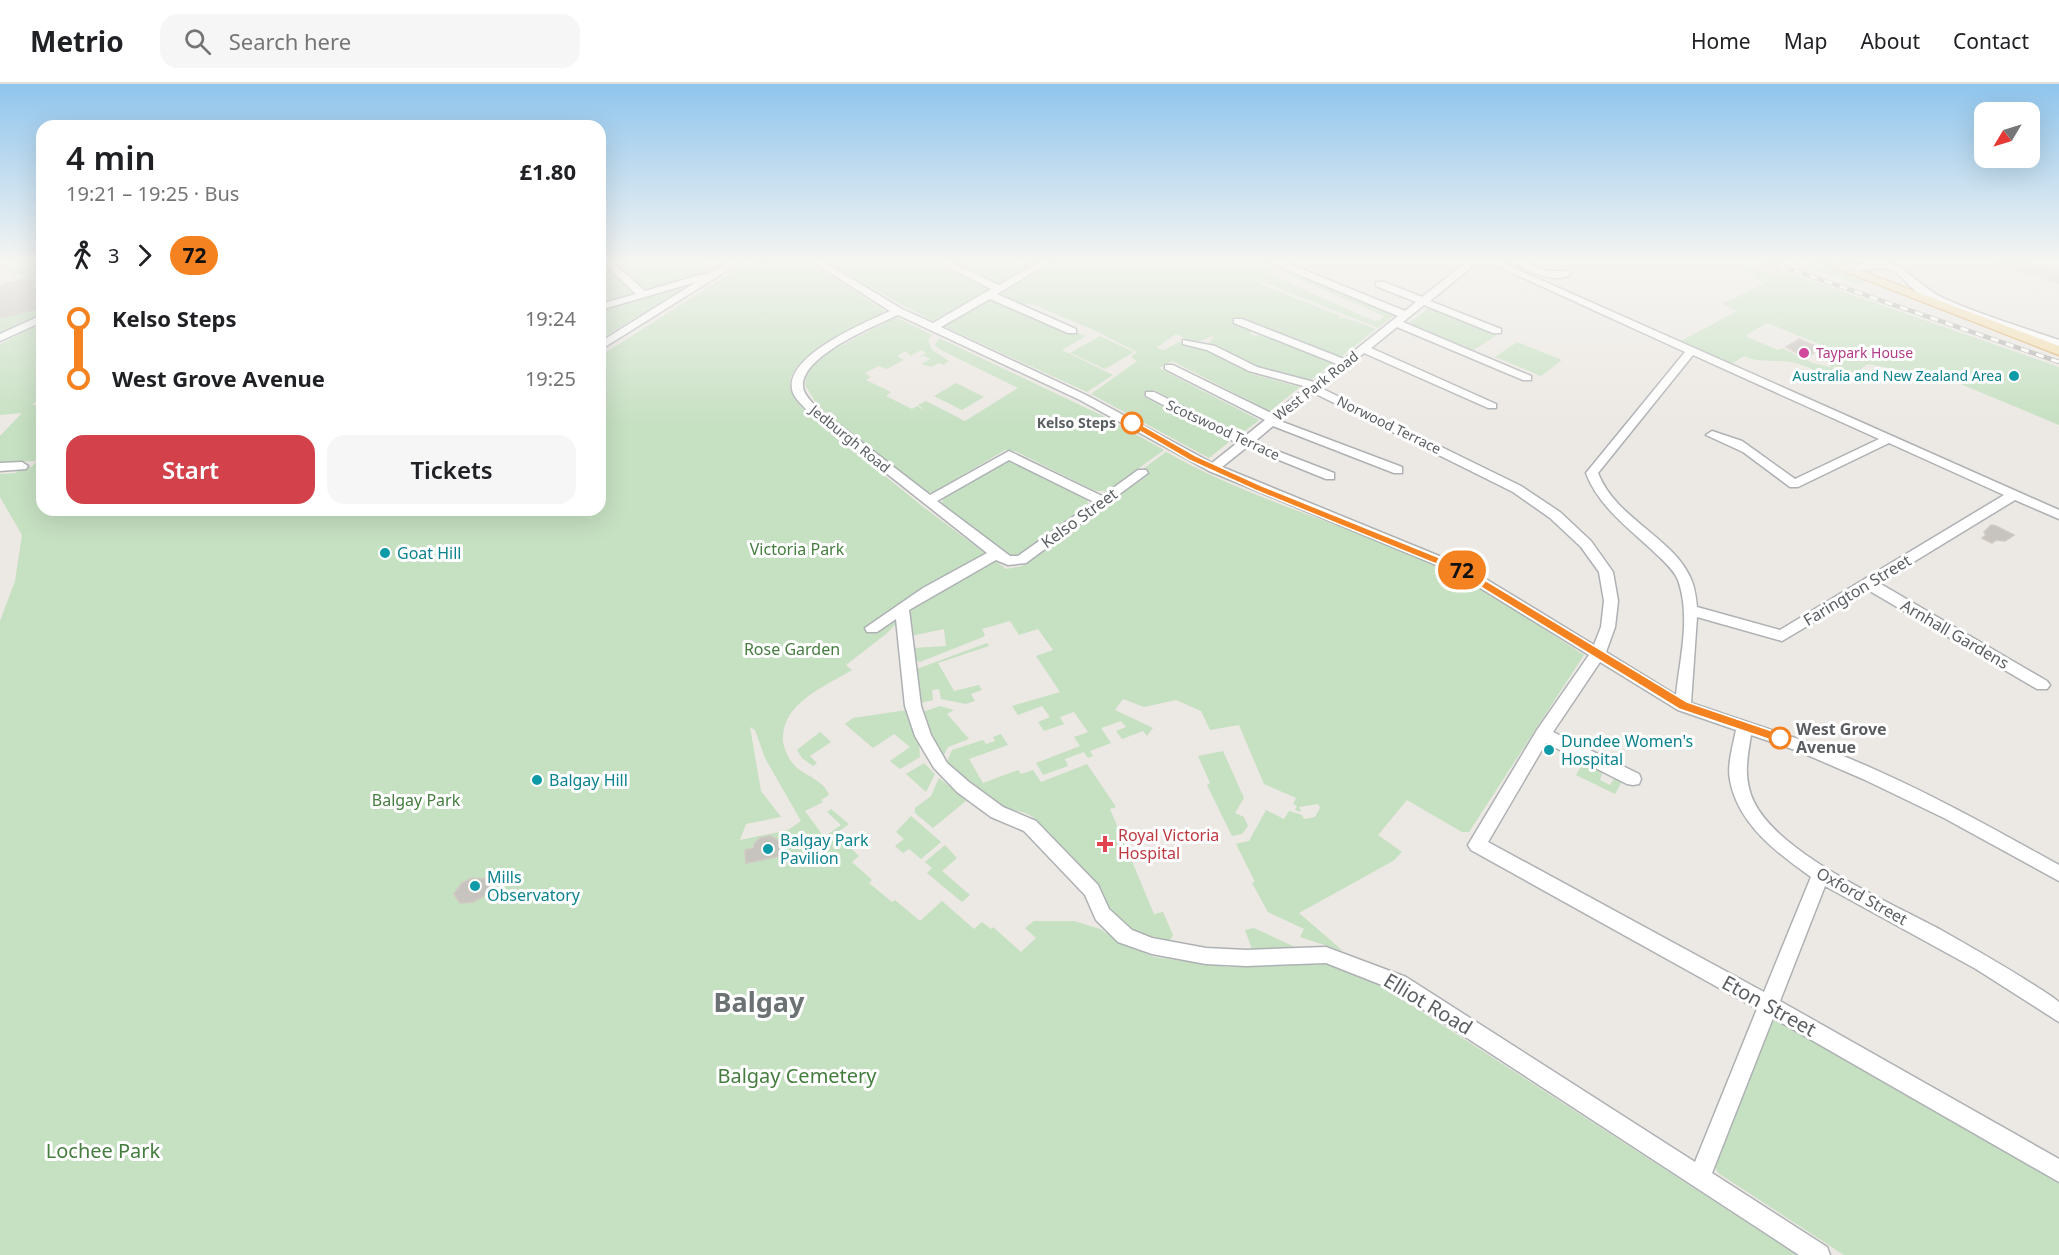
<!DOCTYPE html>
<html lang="en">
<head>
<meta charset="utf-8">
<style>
	body { margin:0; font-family:"Noto Sans",sans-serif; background:#f6f6f6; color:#202124; height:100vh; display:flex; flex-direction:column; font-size:22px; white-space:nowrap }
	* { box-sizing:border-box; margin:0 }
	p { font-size:20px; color:#757577 }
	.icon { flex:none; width:33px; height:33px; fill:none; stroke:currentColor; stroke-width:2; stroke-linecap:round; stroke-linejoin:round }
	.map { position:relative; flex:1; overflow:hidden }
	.panel { position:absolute; left:36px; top:36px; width:570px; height:396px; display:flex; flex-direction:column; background:#fff; border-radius:18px; box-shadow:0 6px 24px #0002 }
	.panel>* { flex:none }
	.badge { padding:0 12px; border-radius:20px; font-size:21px; line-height:39px }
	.needle { width:39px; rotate:232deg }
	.buttons { position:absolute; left:1974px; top:18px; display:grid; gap:12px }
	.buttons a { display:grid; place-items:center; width:66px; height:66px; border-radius:12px; background:#fff; box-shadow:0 6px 24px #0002; font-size:30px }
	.map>.badge { position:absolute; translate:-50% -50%; box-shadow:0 0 0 3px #fff }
	.legs { display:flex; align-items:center; gap:9px; height:66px; padding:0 30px; font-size:20px }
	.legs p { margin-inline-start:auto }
	.headline { display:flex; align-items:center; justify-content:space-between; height:102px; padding:0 30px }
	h1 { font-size:33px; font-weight:600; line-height:45px }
	.button { display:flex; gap:12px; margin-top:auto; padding:12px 30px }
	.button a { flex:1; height:69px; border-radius:18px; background:#d3424b; color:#fff; font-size:24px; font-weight:600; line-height:69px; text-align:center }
	.button a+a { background:#f6f6f6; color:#202124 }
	ul { padding:0 30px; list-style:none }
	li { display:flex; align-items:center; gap:21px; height:60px; font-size:22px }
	li i { display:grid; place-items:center; width:9px; height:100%; margin:0 8px; background:currentColor }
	li i::after { content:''; width:15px; height:15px; margin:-8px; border:4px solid; border-radius:50%; background:#fff }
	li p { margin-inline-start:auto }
	li:first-child i { background:linear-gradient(#0000 50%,currentColor 0) }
	li:last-child i { background:linear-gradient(currentColor 50%,#0000 0) }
	header { display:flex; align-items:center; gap:36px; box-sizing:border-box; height:84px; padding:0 30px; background:#fff; border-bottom:2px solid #e0e0e0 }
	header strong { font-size:28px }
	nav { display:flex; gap:33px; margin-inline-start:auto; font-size:21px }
	.search { width:420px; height:54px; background:#f6f6f6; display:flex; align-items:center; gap:15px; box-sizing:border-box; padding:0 21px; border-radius:18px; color:#757577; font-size:22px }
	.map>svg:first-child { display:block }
	.green { fill:#c6e0c2; fill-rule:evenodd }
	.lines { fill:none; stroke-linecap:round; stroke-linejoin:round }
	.taxiway { fill:#ceccca; fill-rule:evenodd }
	.building { fill:#c7c3bf; stroke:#d0c9c2; stroke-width:1.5 }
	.minor-casing { stroke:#aeb1b4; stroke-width:3 }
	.major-casing { stroke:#dfad69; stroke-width:3 }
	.minor { fill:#fff; fill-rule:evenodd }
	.major { fill:#f4dfaf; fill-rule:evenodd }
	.rail-casing { stroke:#afb0b0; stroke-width:4.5 }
	.rail { stroke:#fff; stroke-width:3; stroke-dasharray:8; stroke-linecap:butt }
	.line-1 { fill:#f58220; stroke:#fff; stroke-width:1.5 }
	.hotel-dot { fill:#d1479c; stroke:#fff; stroke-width:2 }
	.culture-dot { fill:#0f9aa8; stroke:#fff; stroke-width:2 }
	.stop-1-dot { fill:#fff; stroke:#f58220; stroke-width:3 }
	.health-dot { fill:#e0444e; stroke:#fff; stroke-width:2 }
	.labels { text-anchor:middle; stroke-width:6; stroke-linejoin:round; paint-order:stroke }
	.far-hotel-label { font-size:14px; fill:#b23c85; stroke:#fff; text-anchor:start }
	.far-culture-label { font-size:14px; fill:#0d838f; stroke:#fff; text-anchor:end }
	.far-street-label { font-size:14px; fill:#5b5f62; stroke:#fff }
	.far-stop-label { font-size:14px; font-weight:bold; fill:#5b5f62; stroke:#fff; text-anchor:end }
	.street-label { font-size:16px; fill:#5b5f62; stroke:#fff }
	.park-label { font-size:16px; fill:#457d3f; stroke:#fff }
	.culture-label { font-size:16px; fill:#0d838f; stroke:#fff; text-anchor:start }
	.stop-label { font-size:16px; font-weight:bold; fill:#5b5f62; stroke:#fff; text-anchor:start }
	.health-label { font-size:16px; fill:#be3a42; stroke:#fff; text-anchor:start }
	.near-street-label { font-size:20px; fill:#5b5f62; stroke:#fff }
	.near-park-label { font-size:20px; fill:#457d3f; stroke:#fff }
	.near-district-label { font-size:27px; font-weight:bold; fill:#6c7173; stroke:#fff }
</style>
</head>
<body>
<header>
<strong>Metrio</strong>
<div class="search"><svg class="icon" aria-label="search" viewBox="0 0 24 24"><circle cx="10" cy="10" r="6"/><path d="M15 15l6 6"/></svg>Search here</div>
<nav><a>Home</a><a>Map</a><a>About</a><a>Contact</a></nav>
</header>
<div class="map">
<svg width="2059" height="1171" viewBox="0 0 2059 1171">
	<rect width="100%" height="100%" fill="#ece8e3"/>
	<g class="green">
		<path d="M22,176H42V229L0,250V200L28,194L2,185L3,182Z"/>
		<path d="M629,176H710V177L700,183L707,189C691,194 651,212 637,202C629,197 623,188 616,181Z"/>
		<path d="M751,176H806L884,226L883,229C860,241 791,270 790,300C789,310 799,320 805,327L922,422L1006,485L1022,482L1148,391L1143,385L1166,368C1254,418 1353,442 1444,485C1493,508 1538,542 1584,571L1469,748H1462L1407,716L1378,751L1402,768L1393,777L1299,829L1343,867L1300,853L1304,845L1268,828L1252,799L1255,798L1236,760L1249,757L1266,726L1284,735L1289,727L1302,731L1304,735L1315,733L1320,724L1318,720L1299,723L1301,728L1295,726L1297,722L1293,720L1296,714L1264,700L1239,641L1210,646L1201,627L1176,616L1144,623L1123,615L1115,626L1153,644L1147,652L1143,647L1122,655L1116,647L1126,643L1121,637L1101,644L1111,659L1090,667L1093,672L1088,674L1084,668L1065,675L1068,682L1043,691L1036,679L1080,662L1074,653L1088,648L1074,628L1060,633L1064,640L1044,647L1038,638L1050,633L1042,622L1018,631L1012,622L1060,608L1036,572L1053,566L1038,545L1019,551L1010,537L982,545L985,551L983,553L920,578L913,575V564L946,562L944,545L911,552L908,525L890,535L898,538L886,550L846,581L852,586C824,603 781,619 783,657C784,665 789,676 795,682C805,692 824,696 829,711L821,716L823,718L805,727L824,753L841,741L827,728L831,725L849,740L835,750L859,772L852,778L872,796L869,799L892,818L895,816L920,837L942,817L974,845L982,838L991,845L993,843L1021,868L1036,854L1025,844L1034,837H1074L1100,845L1129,863L1154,873L1228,883L1299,879L1331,881L1376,898L1797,1171H0V537L15,497L22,451L0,413V390L16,389L21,383H31L37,377L0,379V352L22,329L0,331V260L42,239V312L32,321H42V371L38,376H42V426H600V272ZM750,643L755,646L765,674L801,737L788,746L740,756L746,740L781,733L761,707Z"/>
		<path d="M827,176H929L989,205L932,237L864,200Z"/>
		<path d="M948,176H1040L998,200Z"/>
		<path d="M1057,176H1281L1273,181L1279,184L1267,189L1374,237L1380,236L1384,232L1282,188H1291L1395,231L1378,244L1263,198L1260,200L1340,232L1338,234H1346L1376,245L1341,273L1240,233L1231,238L1252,247L1250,250L1256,252L1260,250L1333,279L1311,296L1262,284L1209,259L1214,253L1211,252C1197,261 1191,257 1176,250L1156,264L1164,266L1179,258L1205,265L1252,290L1300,303L1270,327L1172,277L1159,284L1259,336L1240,351L1154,306L1143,312L1229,358L1209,374L1091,310L1137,277L1131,273L1137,268L1100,249L1030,219L1024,222L997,211Z"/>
		<path d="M1725,176H1738V179L1776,191L1779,189L1747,176H1752L2059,283V341L1951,296L1868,280L1840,299C1824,292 1807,281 1791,278C1773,275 1761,280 1744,272L1732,280L1681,257L1737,227L1722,220L1764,199ZM1767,239L1829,264L1815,274L1830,277V283L1813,279L1782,264L1778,266L1745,252Z"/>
		<path d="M1782,176H1792L1806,182L1812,180L1807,176H1813L1866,197L1857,200Z"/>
		<path d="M607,184L634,210L610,217L600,207V186Z"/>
		<path d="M693,198L607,251L600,252V226Z"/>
		<path d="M991,215L1086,252L1062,266L1113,291L1087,308L943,242Z"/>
		<path d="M1430,223L1497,251L1474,266L1409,239Z"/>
		<path d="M896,233L932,251L928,256L932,266L949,277L943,281L939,279L932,283L921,280L930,275L925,272L919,273L926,269L921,266L911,272L906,267L897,272L904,276L887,285L879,282L865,289L871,293L866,296L891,308L886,312L912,325L917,322L926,327L918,321L926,317L965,337L1018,304L939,265L935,261L939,254L1101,331L1164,366L1107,407H1095L1015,367L1005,366L934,408H925L818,322L805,301L807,291L813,282L831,267Z"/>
		<path d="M1100,252L1134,268L1105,285L1070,269Z"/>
		<path d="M1517,258L1562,276L1541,292L1495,273Z"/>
		<path d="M956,299L984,313L962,326L934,312Z"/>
		<path d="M1015,377L1087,414L1088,421L1019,471H1009L942,420L943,414L1004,378Z"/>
		<path d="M987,559L989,562L938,579L954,607L979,601L982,606L971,610L975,617L966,620L941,615L939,605L932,606L933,616L921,619L914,586Z"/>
		<path d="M940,622L954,626L947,630L969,655L948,663L942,675L920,629Z"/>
		<path d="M907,626L919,659L920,673L900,685L890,677L910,663L894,650L873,664L845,640L853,634Z"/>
		<path d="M820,648L831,658L810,672L817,679L813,682L802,674L797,666Z"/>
		<path d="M1001,650L1008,661L969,675L983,699L1018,686L1021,690L1033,686L1041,698L1087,680L1116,723L1110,725L1154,830L1163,828L1173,851L1169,858L1131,850L1115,837L1038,737C1026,727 1016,726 1000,726L946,680L952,666L983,656L986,660L995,657L993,653Z"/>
		<path d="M1223,667L1244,714L1235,729L1244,733L1248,742L1242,750L1232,752L1207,701L1210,699L1198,672Z"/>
		<path d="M1585,676L1603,687L1600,696L1610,701L1614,695L1623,696L1615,710L1576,691Z"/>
		<path d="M924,679L935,690L926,708L906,690Z"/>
		<path d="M939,694L967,716L933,744L915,729V724L931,712Z"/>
		<path d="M911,732L941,758L921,775L909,765L903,769L895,762L904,755L896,748Z"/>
		<path d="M945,761L957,774L942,787L970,811L962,818L927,789L932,784L925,778Z"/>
		<path d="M1254,844L1295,863L1252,865L1245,846Z"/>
		<path d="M1771,934L1784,935L2059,1092V1171H1844L1718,1089L1713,1079Z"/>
	</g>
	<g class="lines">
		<path class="taxiway" d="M1994,176H2023L2059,187V200L1997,180Z"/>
	</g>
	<g class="building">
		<path d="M30,194V197L42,195V209L37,210L38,225L0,234V201Z"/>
		<path d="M1799,255L1821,264L1806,274L1786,263Z"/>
		<path d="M1991,441L1996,442L2014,451L2005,457L1996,456L1992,459L1982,454L1986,451L1984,448Z"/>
		<path d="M770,752L785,760L786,771L746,779L745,766L754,764V760L760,754Z"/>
		<path d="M498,787L503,795L488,804L483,813L473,818L460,819L454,810L462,799L472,794L483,795Z"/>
	</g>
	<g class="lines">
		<defs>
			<g id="minor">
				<path d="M600,176H610L645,207L700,191C716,190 727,175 744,176L600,266V258L696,198L600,226V220L636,210Z"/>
				<path d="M810,176H821L902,225L933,239L991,205L934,176H946L999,201L1043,176H1054L997,210L1076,245V249H1068L990,215L941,243L1088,312L1212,379L1237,359L1146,312V308H1154L1244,353L1265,336L1165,285V281H1173L1273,330L1307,303L1249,287L1207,266L1183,260V256L1215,262L1257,283L1314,298L1337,280L1234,239V235H1242L1344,275L1398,232L1276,181V177H1282L1405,227L1416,218L1376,202V198H1384L1422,213L1469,176H1480L1430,217L1501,245V249H1493L1424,221L1403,238L1531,292V296H1523L1397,243L1371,264L1496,320V324H1488L1364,269L1321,304L1521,402L1560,428L1591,457L1613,488L1618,517L1615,543L1606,568L1676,611C1680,574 1691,532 1678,496C1673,484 1660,474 1651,465C1626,442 1598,421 1586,389L1685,268L1484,176H1496L2059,426V435L2015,416L1879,499L2047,597L2050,601L2047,605H2037L1868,506L1782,557L1697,533L1691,619C1753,640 1816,659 1876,686C1939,714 1999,748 2059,781V797L1944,734L1863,695L1798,667L1751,651C1747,675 1743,695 1754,718C1780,771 1889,818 1941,846C1978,867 2015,888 2051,912L2059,918V938L1976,885L1825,802L1780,917L2059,1075V1098L1773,934L1712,1089L1827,1163L1830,1171H1799L1392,905L1326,879L1246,882L1206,880L1152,870L1118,858L1096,836L1085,811L1024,747L991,733L957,708L934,684L915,652L905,622L896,535L877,548H867L865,544L923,504L987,469L808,327C802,321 793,313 792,305C786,271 866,238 890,227ZM898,231L1080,316L1209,387L1456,489L1589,571L1537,646L1468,761L1471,766L1757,925L1695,1078L1406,893L1326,863L1246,866L1206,864L1152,854L1132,846L1109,825L1098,801L1036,737L1003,723L969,698L947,679L931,651L921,622L909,526L996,476L1008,481L1026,479L1148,389L1146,386H1138L1102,412L1009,367L930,411L816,323C811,317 804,311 803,303C800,272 875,242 898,231ZM1693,271L1879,355L1795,395L1742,357L1712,347L1706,351L1743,368L1790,403H1798L1889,359L2004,411L1780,546L1697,523C1696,514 1695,504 1691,495C1674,454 1616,435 1598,389ZM1314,309L1513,408L1550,434L1581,463L1599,488L1604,517L1601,543L1594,561L1466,483L1222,383L1247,363L1326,395H1334V389L1254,358L1273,342L1394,389H1402V383L1280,337ZM1009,376L1094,418L1018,472H1010L937,417ZM1600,578L1678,626L1736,646C1733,662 1727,680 1730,696C1738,740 1777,769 1811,793L1764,908L1488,758L1546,659L1627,700L1633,701L1639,700L1641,695L1639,690L1553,648Z"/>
				<path d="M1523,178L1548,187H1566L1571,190C1557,200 1534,189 1520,183V179Z"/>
				<path d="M1887,178C1909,185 1923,205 1945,215C1982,231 2021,243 2059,256V263L1937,219L1915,207L1896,188L1886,184L1843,187L1838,184L1843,181Z"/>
				<path d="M42,231V238L0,257V250Z"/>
				<path d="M22,378L28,382L26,385L0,387V379Z"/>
			</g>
			<path id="major" d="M1816,176H1832L2059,262V271Z"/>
		</defs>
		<use href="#minor" class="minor-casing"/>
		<use href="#major" class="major-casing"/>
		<use href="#minor" class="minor"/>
		<use href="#major" class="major"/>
		<defs>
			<path id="rail" d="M1764,176L2059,278"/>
		</defs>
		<use href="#rail" class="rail-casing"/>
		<use href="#rail" class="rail"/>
	</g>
	<linearGradient id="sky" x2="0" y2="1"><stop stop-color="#8fc5ed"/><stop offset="0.52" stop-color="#f6f5f2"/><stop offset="1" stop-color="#f6f5f2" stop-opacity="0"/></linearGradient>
	<rect width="2059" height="340" fill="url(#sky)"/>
	<path class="line-1" d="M1129,337H1135L1196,372L1262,402L1465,484L1687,618L1784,651L1786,654L1780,659L1679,625L1458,489L1255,406L1189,376L1129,341Z"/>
	<circle class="hotel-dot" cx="1804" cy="269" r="6"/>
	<g class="culture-dot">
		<circle cx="2014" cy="292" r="6"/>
		<circle cx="385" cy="469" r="6"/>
		<circle cx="1549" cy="666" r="6"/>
		<circle cx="537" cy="696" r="6"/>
		<circle cx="768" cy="765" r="6"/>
		<circle cx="475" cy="802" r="6"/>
	</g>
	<g class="stop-1-dot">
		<circle cx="1132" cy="339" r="10"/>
		<circle cx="1780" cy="654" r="10"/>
	</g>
	<path class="health-dot" d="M1102 751h6v6h6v6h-6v6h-6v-6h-6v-6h6z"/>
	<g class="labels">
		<g class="far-hotel-label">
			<text x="1816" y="274">Taypark House</text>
		</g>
		<g class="far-culture-label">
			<text x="2002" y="297">Australia and New Zealand Area</text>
		</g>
		<g class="far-street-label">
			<text transform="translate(1316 302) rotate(-38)" y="5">West Park Road</text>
			<text transform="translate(1389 341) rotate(26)" y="5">Norwood Terrace</text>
			<text transform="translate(1223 346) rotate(25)" y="5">Scotswood Terrace</text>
			<text transform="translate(850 355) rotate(39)" y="5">Jedburgh Road</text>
		</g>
		<g class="far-stop-label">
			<text x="1116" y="344">Kelso Steps</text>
		</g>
		<g class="street-label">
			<text transform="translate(1079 434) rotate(-36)" y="6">Kelso Street</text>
			<text transform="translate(1857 506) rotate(-31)" y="6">Farington Street</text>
			<text transform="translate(1955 550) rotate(30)" y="6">Arnhall Gardens</text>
			<text transform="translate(1862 812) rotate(29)" y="6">Oxford Street</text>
		</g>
		<g class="park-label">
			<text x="797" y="471">Victoria Park</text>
			<text x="792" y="571">Rose Garden</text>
			<text x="416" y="722">Balgay Park</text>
		</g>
		<g class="culture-label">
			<text x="397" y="475">Goat Hill</text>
			<text x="1561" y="663">Dundee Women's<tspan x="1561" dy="18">Hospital</tspan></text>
			<text x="549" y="702">Balgay Hill</text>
			<text x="780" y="762">Balgay Park<tspan x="780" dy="18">Pavilion</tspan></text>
			<text x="487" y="799">Mills<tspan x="487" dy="18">Observatory</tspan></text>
		</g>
		<g class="stop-label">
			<text x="1796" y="651">West Grove<tspan x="1796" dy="18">Avenue</tspan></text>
		</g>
		<g class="health-label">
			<text x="1118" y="757">Royal Victoria<tspan x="1118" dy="18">Hospital</tspan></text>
		</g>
		<g class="near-street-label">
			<text transform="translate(1428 920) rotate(31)" y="7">Elliot Road</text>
			<text transform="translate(1769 922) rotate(29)" y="7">Eton Street</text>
		</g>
		<g class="near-park-label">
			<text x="797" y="999">Balgay Cemetery</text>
			<text x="103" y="1074">Lochee Park</text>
		</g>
		<g class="near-district-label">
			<text x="759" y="928">Balgay</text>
		</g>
	</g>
</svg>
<div class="buttons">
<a><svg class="needle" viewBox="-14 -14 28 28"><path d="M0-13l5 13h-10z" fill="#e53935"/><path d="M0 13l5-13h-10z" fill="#757577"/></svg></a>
</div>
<b class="badge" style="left:1462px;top:486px;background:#f58220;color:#111">72</b>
<section class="panel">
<div class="headline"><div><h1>4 min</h1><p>19:21 – 19:25 · Bus</p></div><b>£1.80</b></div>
<div class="legs"><svg class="icon" aria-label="walk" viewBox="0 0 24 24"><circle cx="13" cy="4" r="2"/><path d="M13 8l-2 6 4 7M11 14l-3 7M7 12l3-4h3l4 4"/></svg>3<svg class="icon" aria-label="forward" viewBox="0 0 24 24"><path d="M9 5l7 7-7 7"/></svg><b class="badge" style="background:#f58220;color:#111">72</b></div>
<ul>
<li><i style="color:#f58220"></i><b>Kelso Steps</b><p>19:24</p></li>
<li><i style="color:#f58220"></i><b>West Grove Avenue</b><p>19:25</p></li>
</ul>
<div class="button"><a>Start</a><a>Tickets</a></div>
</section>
</div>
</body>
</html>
